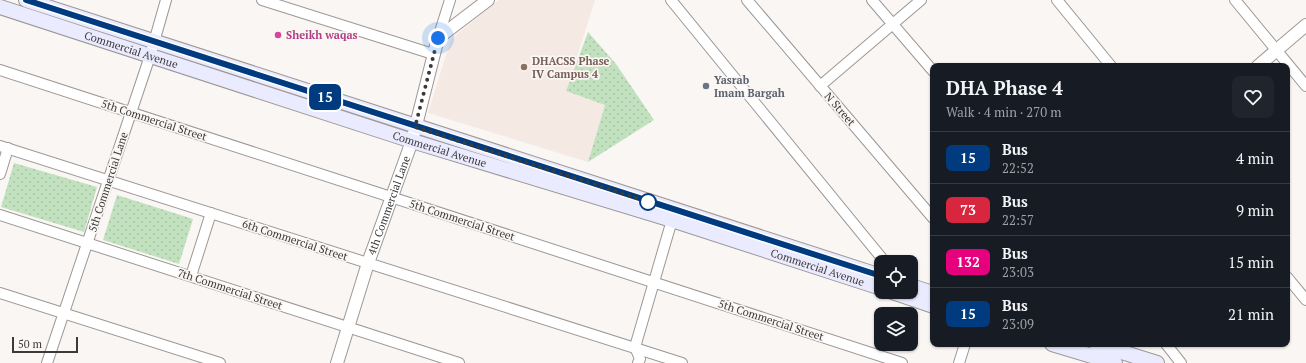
<!DOCTYPE html>
<html lang="en">
<head>
<meta charset="utf-8">
<style>
	body { margin:0; font-family:"PT Serif",serif; background:#20242c; color:#f1f3f6; height:100vh; display:flex; flex-direction:column; font-size:15px; white-space:nowrap }
	* { box-sizing:border-box; margin:0 }
	p { font-size:13px; color:#9ea1a6 }
	.icon { flex:none; width:22px; height:22px; fill:none; stroke:currentColor; stroke-width:2; stroke-linecap:round; stroke-linejoin:round }
	.map { position:relative; flex:1; overflow:hidden }
	.drawer { position:absolute; left:930px; top:63px; width:360px; height:284px; display:flex; flex-direction:column; background:#171b24; border-radius:8px; box-shadow:0 1px 3px #0004 }
	.drawer>* { flex:none }
	.badge { padding:0 8px; border-radius:6px; font-size:14px; line-height:26px }
	.tools { position:absolute; left:874px; top:255px; display:grid; gap:8px }
	.tools a { display:grid; place-items:center; width:44px; height:44px; border-radius:8px; background:#171b24; box-shadow:0 1px 3px #0004; font-size:20px }
	.scale { position:absolute; left:12px; bottom:10px; width:66px; box-sizing:border-box; padding-left:4px; border:2px solid #3b3a39; border-top:0; font-size:11px; line-height:14px; white-space:nowrap; color:#3b3a39; -webkit-text-stroke:3px #faf6f4; paint-order:stroke }
	.you { position:absolute; width:20px; height:20px; margin:-10px; border:3px solid #fff; border-radius:50%; background:#1a73e8; box-shadow:0 0 0 6px #1a73e833 }
	.map>.badge { position:absolute; translate:-50% -50%; box-shadow:0 0 0 2px #fff }
	.round { display:grid; place-items:center; flex:none; width:42px; height:42px; border-radius:8px; background:#20242c }
	.headline { display:flex; align-items:center; justify-content:space-between; height:68px; padding:0 16px }
	h1 { font-size:19px; font-weight:700; line-height:30px }
	ul { padding:0; list-style:none }
	li { display:flex; align-items:center; gap:12px; height:52px; padding:0 16px; border-top:1px solid #363941 }
	li div { flex:1 }
	li b { display:block; font-size:15px }
	li em { font-style:normal }
	li .badge { min-width:44px; font-weight:700; text-align:center }
	.map>svg:first-child { display:block }
	.built { fill:#f5e9e3 }
	.park { fill:url(#park-dots) }
	.lines { fill:none; stroke-linecap:round; stroke-linejoin:round }
	.minor-casing { stroke:#9c9896; stroke-width:12 }
	.tertiary-casing { stroke:#9c9896; stroke-width:14 }
	.secondary-casing { stroke:#9c9896; stroke-width:16 }
	.minor { stroke:#fff; stroke-width:10 }
	.tertiary { stroke:#fff; stroke-width:12 }
	.secondary { stroke:#ebebff; stroke-width:14 }
	.line-casing { stroke:#fff; stroke-width:9 }
	.line { stroke:#003b80; stroke-width:6 }
	.walk { stroke:#3b3a39; stroke-width:4; stroke-dasharray:0 7.2 }
	.hotel-dot { fill:#d1479c; stroke:#faf6f4; stroke-width:1.5 }
	.education-dot { fill:#8d6e63; stroke:#faf6f4; stroke-width:1.5 }
	.worship-dot { fill:#6b7280; stroke:#faf6f4; stroke-width:1.5 }
	.stop-dot { fill:#fff; stroke:#003b80; stroke-width:2 }
	.labels { text-anchor:middle; stroke-width:3.5; stroke-linejoin:round; paint-order:stroke }
	.hotel-label { font-size:11px; font-weight:bold; fill:#b23c85; stroke:#faf6f4; text-anchor:start }
	.street-label { font-size:11px; fill:#3b3a39; stroke:#faf6f4 }
	.education-label { font-size:11px; font-weight:bold; fill:#785e54; stroke:#faf6f4; text-anchor:start }
	.worship-label { font-size:11px; font-weight:bold; fill:#5b616d; stroke:#faf6f4; text-anchor:start }
</style>
</head>
<body>
<div class="map">
<svg width="1306" height="363" viewBox="0 0 1306 363">
	<defs>
		<pattern id="park-dots" width="8" height="8" patternUnits="userSpaceOnUse"><rect width="8" height="8" fill="#c2e1be"/><path d="M2 2h.1M6 6h.1" fill="none" stroke="#a8c2a4" stroke-width="1.8" stroke-linecap="round"/></pattern>
	</defs>
	<rect width="100%" height="100%" fill="#faf6f4"/>
	<path class="built" d="M499,0H595L566,91L605,105L588,162L428,113L451,39Z"/>
	<g class="park">
		<path d="M588,32L616,64L654,120L588,162L605,105L566,91Z"/>
		<path d="M14,163L97,187L84,232L1,207Z"/>
		<path d="M117,195L193,219L179,264L103,240Z"/>
	</g>
	<g class="lines">
		<defs>
			<g id="minor">
				<path d="M262,0L433,54"/>
				<path d="M671,0L885,262"/>
				<path d="M747,0L933,218"/>
				<path d="M872,0L933,71"/>
				<path d="M1057,0L1111,66"/>
				<path d="M1235,0L1306,86"/>
				<path d="M438,38L450,0"/>
				<path d="M0,70L902,363"/>
				<path d="M820,86L921,0"/>
				<path d="M0,146L682,363"/>
				<path d="M0,174L8,148"/>
				<path d="M0,215L459,363"/>
				<path d="M191,276L211,213"/>
				<path d="M1287,277L1306,300"/>
				<path d="M0,293L220,363"/>
				<path d="M1166,344L1181,363"/>
				<path d="M47,363L150,56L166,0"/>
				<path d="M638,363L640,359L635,347L672,220"/>
				<path d="M959,363L965,344"/>
			</g>
			<g id="tertiary">
				<path d="M1258,66L1306,25"/>
				<path id="s1" d="M337,363L368,263L412,141L438,38L488,0"/>
			</g>
			<g id="secondary">
				<path d="M26,0L881,276"/>
				<path id="s2" d="M0,7L412,141L672,220L881,288"/>
				<path d="M911,286L933,293"/>
				<path d="M892,292L933,306"/>
				<path d="M1052,344L1115,363"/>
				<path d="M1096,344L1157,363"/>
			</g>
		</defs>
		<use href="#minor" class="minor-casing"/>
		<use href="#tertiary" class="tertiary-casing"/>
		<use href="#secondary" class="secondary-casing"/>
		<use href="#minor" class="minor"/>
		<use href="#tertiary" class="tertiary"/>
		<use href="#secondary" class="secondary"/>
	</g>
	<g class="lines">
		<defs>
			<path id="line" d="M26,0L881,276"/>
		</defs>
		<use href="#line" class="line-casing"/>
		<use href="#line" class="line"/>
		<path class="walk" d="M438,38L415,127L656,204L648,202"/>
	</g>
	<circle class="hotel-dot" cx="278" cy="35" r="4"/>
	<circle class="education-dot" cx="524" cy="67" r="4"/>
	<circle class="worship-dot" cx="706" cy="86" r="4"/>
	<circle class="stop-dot" cx="648" cy="202" r="8"/>
	<g class="labels">
		<g class="hotel-label">
			<text x="286" y="39">Sheikh waqas</text>
		</g>
		<g class="street-label">
			<text dy="4" stroke="none"><textPath href="#s2" startOffset="138">Commercial Avenue</textPath></text>
			<text transform="translate(840 109) rotate(49)" y="4">N Street</text>
			<text transform="translate(154 120) rotate(18)" y="4">5th Commercial Street</text>
			<text dy="4" stroke="none"><textPath href="#s2" startOffset="462">Commercial Avenue</textPath></text>
			<text transform="translate(108 182) rotate(-72)" y="4">5th Commercial Lane</text>
			<text dy="4" stroke="none"><textPath href="#s1" startOffset="166">4th Commercial Lane</textPath></text>
			<text transform="translate(462 220) rotate(18)" y="4">5th Commercial Street</text>
			<text transform="translate(295 240) rotate(18)" y="4">6th Commercial Street</text>
			<text dy="4" stroke="none"><textPath href="#s2" startOffset="858">Commercial Avenue</textPath></text>
			<text transform="translate(230 289) rotate(18)" y="4">7th Commercial Street</text>
			<text transform="translate(771 320) rotate(18)" y="4">5th Commercial Street</text>
		</g>
		<g class="education-label">
			<text x="532" y="65">DHACSS Phase<tspan x="532" dy="13">IV Campus 4</tspan></text>
		</g>
		<g class="worship-label">
			<text x="714" y="84">Yasrab<tspan x="714" dy="13">Imam Bargah</tspan></text>
		</g>
	</g>
</svg>
<div class="tools">
<a><svg class="icon" aria-label="locate" viewBox="0 0 24 24"><circle cx="12" cy="12" r="6"/><path d="M12 2v4M12 18v4M2 12h4M18 12h4"/></svg></a>
<a><svg class="icon" aria-label="layers" viewBox="0 0 24 24"><path d="M12 4l9 5-9 5-9-5zM3 14l9 5 9-5"/></svg></a>
</div>
<div class="scale">50 m</div>
<div class="you" style="left:438px;top:38px"></div>
<b class="badge" style="left:325px;top:97px;background:#003b80;color:#fff">15</b>
<section class="drawer">
<div class="headline"><div><h1>DHA Phase 4</h1><p>Walk · 4 min · 270 m</p></div><a class="round"><svg class="icon" aria-label="heart" viewBox="0 0 24 24"><path d="M12 20l-8-8c-3-5 5-10 8-4 3-6 11-1 8 4z"/></svg></a></div>
<ul>
<li><span class="badge" style="background:#003b80;color:#fff">15</span><div><b>Bus</b><p>22:52</p></div><em>4 min</em></li>
<li><span class="badge" style="background:#d7263d;color:#fff">73</span><div><b>Bus</b><p>22:57</p></div><em>9 min</em></li>
<li><span class="badge" style="background:#e6007e;color:#fff">132</span><div><b>Bus</b><p>23:03</p></div><em>15 min</em></li>
<li><span class="badge" style="background:#003b80;color:#fff">15</span><div><b>Bus</b><p>23:09</p></div><em>21 min</em></li>
</ul>
</section>
</div>
</body>
</html>
